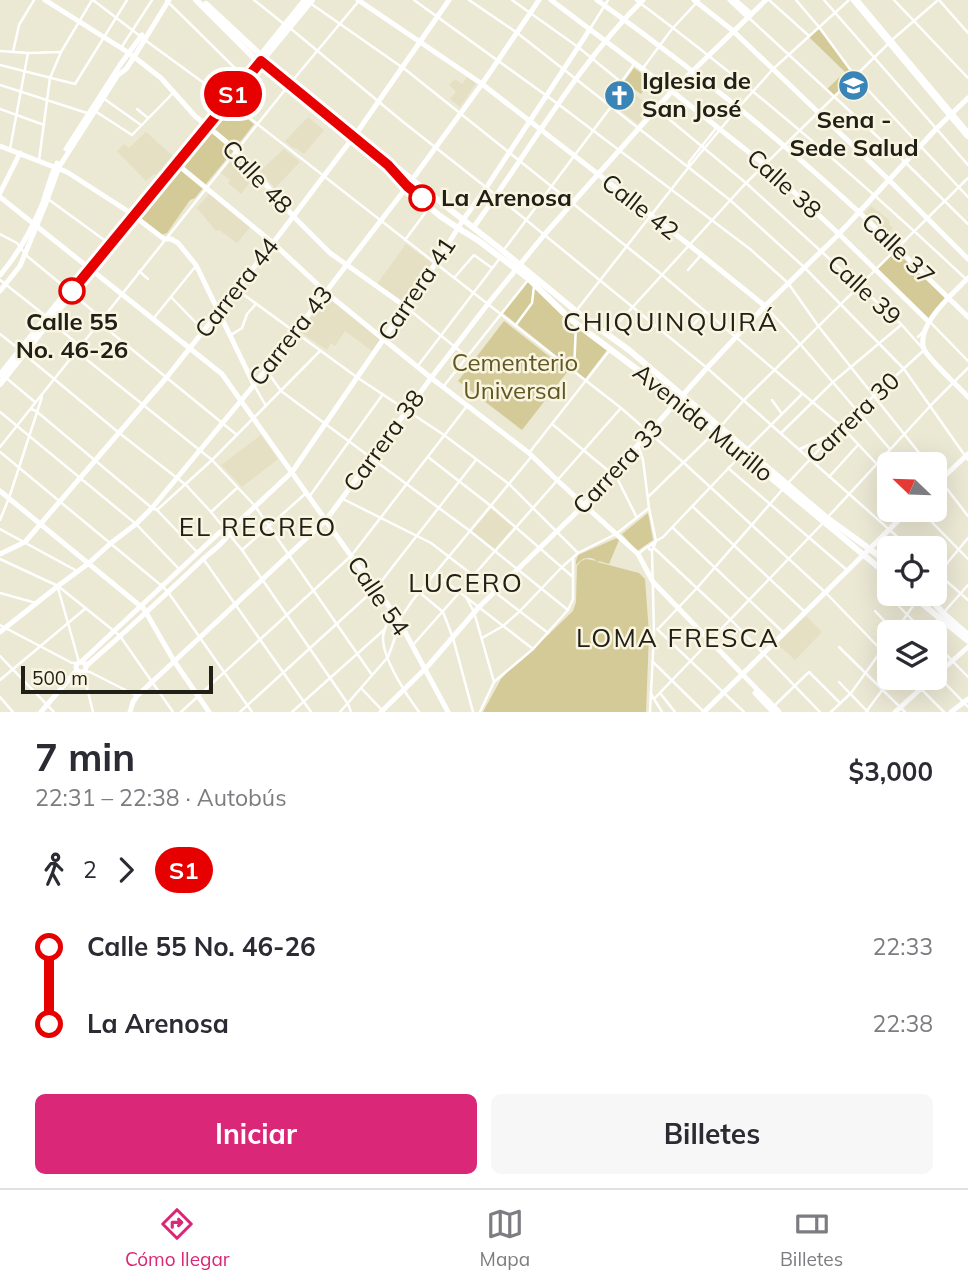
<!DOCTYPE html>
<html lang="es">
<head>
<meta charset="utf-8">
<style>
	body { margin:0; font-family:Mulish,sans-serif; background:#f7f7f7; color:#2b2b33; height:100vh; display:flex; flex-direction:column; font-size:26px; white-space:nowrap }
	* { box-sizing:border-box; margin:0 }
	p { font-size:23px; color:#7c7c81 }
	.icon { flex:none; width:38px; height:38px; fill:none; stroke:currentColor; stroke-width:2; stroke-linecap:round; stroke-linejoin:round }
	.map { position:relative; height:712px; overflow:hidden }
	.sheet { display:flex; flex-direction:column; background:#fff; flex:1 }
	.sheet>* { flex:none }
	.badge { padding:0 14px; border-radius:23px; font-size:24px; line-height:46px }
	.needle { width:46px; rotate:293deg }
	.buttons { position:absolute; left:877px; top:452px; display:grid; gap:14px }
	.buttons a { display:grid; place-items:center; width:70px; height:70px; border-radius:10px; background:#fff; box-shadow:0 7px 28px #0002; font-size:35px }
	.scale { position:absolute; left:21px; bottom:18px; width:192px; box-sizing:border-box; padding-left:7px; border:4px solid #212018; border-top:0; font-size:19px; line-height:24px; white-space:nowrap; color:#212018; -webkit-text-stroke:5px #f9f5e1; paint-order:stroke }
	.map>.badge { position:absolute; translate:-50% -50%; box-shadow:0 0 0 4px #fff }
	.legs { display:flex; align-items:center; gap:10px; height:77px; padding:0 35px; font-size:23px }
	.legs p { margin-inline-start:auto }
	.headline { display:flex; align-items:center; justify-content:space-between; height:119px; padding:0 35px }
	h1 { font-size:38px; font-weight:700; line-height:52px }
	.cta { display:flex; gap:14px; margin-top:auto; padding:14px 35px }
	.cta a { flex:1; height:80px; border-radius:10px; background:#db2777; color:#fff; font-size:28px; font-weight:700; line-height:80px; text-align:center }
	.cta a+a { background:#f7f7f7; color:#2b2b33 }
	ul { padding:0 35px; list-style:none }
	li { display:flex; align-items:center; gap:24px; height:77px; font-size:26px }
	li i { display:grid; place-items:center; width:10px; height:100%; margin:0 9px; background:currentColor }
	li i::after { content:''; width:18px; height:18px; margin:-9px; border:5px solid; border-radius:50%; background:#fff }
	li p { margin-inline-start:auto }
	li:first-child i { background:linear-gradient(#0000 50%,currentColor 0) }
	li:last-child i { background:linear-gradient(currentColor 50%,#0000 0) }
	.tabs { display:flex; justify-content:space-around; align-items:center; height:98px; border-top:2px solid #e1e1e2; background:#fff; font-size:19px; color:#7c7c81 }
	.tabs a { display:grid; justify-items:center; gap:4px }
	.tabs .selected { color:#db2777 }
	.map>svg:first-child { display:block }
	.built { fill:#e5e0c4 }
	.green { fill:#d3ca97 }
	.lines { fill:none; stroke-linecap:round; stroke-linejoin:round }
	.street { stroke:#fff; stroke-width:2.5 }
	.secondary { stroke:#fff; stroke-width:5 }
	.primary { stroke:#fff; stroke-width:6 }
	.highway { stroke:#fff; stroke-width:8 }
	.line-1-casing { stroke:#fff; stroke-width:16 }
	.line-1 { stroke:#e60000; stroke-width:10 }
	.stop-1-dot { fill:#fff; stroke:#e60000; stroke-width:3.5 }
	.labels { text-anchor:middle; stroke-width:5; stroke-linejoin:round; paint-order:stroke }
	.poi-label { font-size:24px; font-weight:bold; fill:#212018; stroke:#f9f5e1; text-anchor:start }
	.street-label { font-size:24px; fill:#212018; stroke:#f9f5e1 }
	.stop-label { font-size:24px; font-weight:bold; fill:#212018; stroke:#f9f5e1; text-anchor:start }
	.park-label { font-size:24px; fill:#615722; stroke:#f9f5e1 }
	.neighbourhood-label { font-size:26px; letter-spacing:2px; fill:#212018; stroke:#f9f5e1 }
</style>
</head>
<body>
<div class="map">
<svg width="968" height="712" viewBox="0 0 968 712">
	<rect width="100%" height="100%" fill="#ebe8d4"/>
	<g class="built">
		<path d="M467,77L476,83L460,107L450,99L456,92L449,85L455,79L462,84Z"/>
		<path d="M629,90L652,107L638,124L616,107Z"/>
		<path d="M308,117L324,130L304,154L296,148L294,149L285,141Z"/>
		<path d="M146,132L174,157L158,176L154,174L146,181L117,151L124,144L129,148Z"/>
		<path d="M284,149L300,162L275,188L260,171Z"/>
		<path d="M235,156L255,175L241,194L228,183L230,180L221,173Z"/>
		<path d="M210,193L251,226L237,243L219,230L216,231L197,208Z"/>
		<path d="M871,206L888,219V220L890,222L889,224L893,228L887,234L864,214Z"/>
		<path d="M406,244L433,264L406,305L377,284Z"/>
		<path d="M327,296L380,339L372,351L345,331L335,346L331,343L327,350L300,332Z"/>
		<path d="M261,435L278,459L242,487L221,465Z"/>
		<path d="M491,509L513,527L495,549L472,531Z"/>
		<path d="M806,616L822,632L795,660L777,644Z"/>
	</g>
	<g class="green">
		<path d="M819,29L855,76L834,98L826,90L845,72L809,37Z"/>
		<path d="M634,68L651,80L641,94L624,82Z"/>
		<path d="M230,105L254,124L236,147L212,128Z"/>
		<path d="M209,130L234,150L205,185L182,167Z"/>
		<path d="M180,168L203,188L195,198L190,200L167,233L161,235L136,216Z"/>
		<path d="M897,248L949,299L929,322L876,270Z"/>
		<path d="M528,282L607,350L585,379L503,313Z"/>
		<path d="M504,321L568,371L522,430L458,381Z"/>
		<path d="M648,513L653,540L637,551L622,534Z"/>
		<path d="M617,538L619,540L609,564L599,561L597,562L639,573L645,579L649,634L646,712H483L501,679L510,669L522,660L573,611L576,602L577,566L581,561L586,559L597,561C589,555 582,558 576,565V561L578,555Z"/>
	</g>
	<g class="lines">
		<g class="street">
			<path d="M93,0L140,36"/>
			<path d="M166,0L243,76"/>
			<path d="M254,0L284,24"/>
			<path d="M414,0L558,104L750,249L788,283L819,327L928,464"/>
			<path d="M469,0L516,32L730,200L804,267L904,369L968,460"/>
			<path d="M512,0L578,47L621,82"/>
			<path d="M636,0C752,86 860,180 966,279"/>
			<path d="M769,0L808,35"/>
			<path d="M796,0L819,27L855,76L968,197"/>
			<path d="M824,0L968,165"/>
			<path d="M894,0L968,78"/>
			<path d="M939,0L968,33"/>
			<path d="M310,3L406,70L661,274L841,426L889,477"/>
			<path d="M749,18L905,162L968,224"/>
			<path d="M290,28L402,121L497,196L707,368L910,548"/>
			<path d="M590,29L608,0"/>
			<path d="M893,39L938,0"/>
			<path d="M145,40L223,97"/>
			<path d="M121,48L152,0"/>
			<path d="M0,51L28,53L61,52"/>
			<path d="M13,52L19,25L34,0"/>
			<path d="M0,65L75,84L127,0"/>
			<path d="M643,68L672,29L699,0"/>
			<path d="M293,80L358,2"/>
			<path d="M0,85L87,113"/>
			<path d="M103,98L141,125"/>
			<path d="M229,102L621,408L684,463L826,593L889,658"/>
			<path d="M606,103L635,63"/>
			<path d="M0,109L44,125"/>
			<path d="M137,109L148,118"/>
			<path d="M658,110L746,183L901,324L924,350L841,426L788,483"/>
			<path d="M95,111L132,135L173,93"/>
			<path d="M10,149L28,53"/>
			<path d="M39,160L50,78L61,52L92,0"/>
			<path d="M688,168L689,162L717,127"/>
			<path d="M48,199L107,242"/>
			<path d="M0,234L17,243L27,256L67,289"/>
			<path d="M405,240L428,209"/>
			<path d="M503,251L610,108"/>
			<path d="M688,270L701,255"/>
			<path d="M139,271L148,279"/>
			<path d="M454,278L474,255L492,268"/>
			<path d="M0,280L47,317"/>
			<path d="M236,289L358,378L444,435L476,459L509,484L578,553"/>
			<path d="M72,293L102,319V325L237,435"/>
			<path d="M172,298L204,331"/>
			<path d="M765,306L801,345L889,448"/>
			<path d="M406,307L466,356"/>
			<path d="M576,311L688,168L738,108L773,69L849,0"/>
			<path d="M153,319L195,267"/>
			<path d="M50,321L80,346"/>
			<path d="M931,323L968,361"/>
			<path d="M693,325L705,312"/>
			<path d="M515,326L532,303L534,286"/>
			<path d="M0,334L20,350"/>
			<path d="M608,334L746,183L888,44"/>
			<path d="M231,335L242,328L247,314L256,304"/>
			<path d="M918,337L924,331"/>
			<path d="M76,351L212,460L255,506L372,675"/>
			<path d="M24,354L118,432L186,485L211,512L242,550L348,704L351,712"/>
			<path d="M417,367L500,258"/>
			<path d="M267,371L281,391L470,531L568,610"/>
			<path d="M574,372L576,324"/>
			<path d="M5,377L35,402"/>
			<path d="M254,385L266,406"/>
			<path d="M443,387L528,280"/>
			<path d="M772,400L782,414"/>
			<path d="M31,409L36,411L152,508L157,510L197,552"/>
			<path d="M0,412L136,524L179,569"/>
			<path d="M552,424L617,478L637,518"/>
			<path d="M721,426L744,400L968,178"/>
			<path d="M781,433L833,382L901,325"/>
			<path d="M638,445L643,460L649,508L656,541L654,546"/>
			<path d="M0,447L288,86"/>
			<path d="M748,448L802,394"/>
			<path d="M800,449L832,434"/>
			<path d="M0,452L162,586L168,592L252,712"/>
			<path d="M529,453L609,351"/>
			<path d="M428,457L491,506L573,577"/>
			<path d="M728,468L848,571"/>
			<path d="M934,472L968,516"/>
			<path d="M829,477L857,446"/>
			<path d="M309,497L383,394"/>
			<path d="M648,497L715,432"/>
			<path d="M343,499L431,543L548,633"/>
			<path d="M692,506L804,611"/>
			<path d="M919,509L968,559"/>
			<path d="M157,510L212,460L320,351"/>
			<path d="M211,512L237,488"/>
			<path d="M827,518L933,403L968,368"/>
			<path d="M0,520L9,498L42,397"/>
			<path d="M673,528L785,634"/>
			<path d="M0,529L77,571"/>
			<path d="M651,544L663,537L742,454"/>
			<path d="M652,544L654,549L650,550L648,547Z"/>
			<path d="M654,548L730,619L820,712"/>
			<path d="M242,550L305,494"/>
			<path d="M638,554L648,546"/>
			<path d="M0,559L58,586L114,631L120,636L173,712"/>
			<path d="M204,560L311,712"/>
			<path d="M934,570L968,600"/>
			<path d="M436,574L533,649"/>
			<path d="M473,576L621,408"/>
			<path d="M934,579L968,538"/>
			<path d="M58,588L79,662"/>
			<path d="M419,592L443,612L453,638L473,712"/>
			<path d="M0,593L36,603"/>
			<path d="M889,596L924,632"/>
			<path d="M467,599L474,612L494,682"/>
			<path d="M389,610C390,620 384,628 383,637C382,658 407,696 419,712"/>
			<path d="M875,611L894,631"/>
			<path d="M945,611L968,585"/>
			<path d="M400,619L412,601L532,456"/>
			<path d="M0,625L72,663H77"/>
			<path d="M657,629L744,712"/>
			<path d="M658,629L697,588L782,490"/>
			<path d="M895,632L917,600"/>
			<path d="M928,632L939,618"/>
			<path d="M482,638L503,626L520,611L562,567L578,553L616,534L649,508"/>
			<path d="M934,642L968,677"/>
			<path d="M412,646L458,594"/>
			<path d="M839,647L905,712"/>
			<path d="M0,656L54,712"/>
			<path d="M653,662L703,711"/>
			<path d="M84,671L90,672L137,696"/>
			<path d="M83,672L93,712"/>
			<path d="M934,672L968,707"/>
			<path d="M909,677L944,712"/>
			<path d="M0,680L86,608"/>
			<path d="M839,682L868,712"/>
			<path d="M362,689L381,709"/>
			<path d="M660,693L675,712"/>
			<path d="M651,694L662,712"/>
			<path d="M0,697L13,712"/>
			<path d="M654,699L822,524"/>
			<path d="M775,705L809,672L840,703"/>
			<path d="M181,712L351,556L467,406"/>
			<path d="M240,712L376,588L476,460"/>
			<path d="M292,712L385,629"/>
			<path d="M340,712L388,657L399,627"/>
			<path d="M480,712L494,682L533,649L568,610L573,599V559"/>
			<path d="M650,712L654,634L652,550"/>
			<path d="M831,712L851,693L889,640"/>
			<path d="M866,712L892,677"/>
		</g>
		<g class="secondary">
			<path d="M45,0L129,53L161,78L195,116L236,150L293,216L330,253L406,307"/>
			<path d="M358,0L482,84L688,244L765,306"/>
			<path d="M551,0L673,92L765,165L839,234L929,322"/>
			<path d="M597,0C689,66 778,137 861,214C897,248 932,282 968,317"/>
			<path d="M694,0L732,30L773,69L889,180L968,259"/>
			<path d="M730,0L748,17"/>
			<path d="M735,0L751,14"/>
			<path d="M0,146L67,172L129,212L164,239H171L178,243L196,265L254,385"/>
			<path d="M66,149L120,65L142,35"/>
			<path d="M178,165L273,243L329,295L430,377L529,453L558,481L638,554L653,582L779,712"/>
			<path d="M0,193L20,153"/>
			<path d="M0,197L222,374L351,556L386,602L399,621L448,712"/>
			<path d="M473,228C529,152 575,67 643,0"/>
			<path d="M0,275C19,253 31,231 42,205C47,191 50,177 57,163"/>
			<path d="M968,278C954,293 915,325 924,349C928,359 959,387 968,397"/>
			<path d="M0,291L20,266L46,203L59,167L118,75L126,69L134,57L169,0"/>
			<path d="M934,486L968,454"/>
			<path d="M0,491L144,609L174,661L209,712"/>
			<path d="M0,554L25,542L167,377L273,243L358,131L449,0"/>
			<path d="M0,632L58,586L89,563L111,543L136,524L152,508L254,385L406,188L482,84L539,0"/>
			<circle cx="81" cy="667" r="5"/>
			<path d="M81,662L220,532L232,528"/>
			<path d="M86,666C126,632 164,596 202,560C212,551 227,541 232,528L292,472L440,257L463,220L486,188L590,29"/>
			<path d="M934,677L968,647"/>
			<path d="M755,693L773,712"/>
			<path d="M41,712L77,670"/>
			<path d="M130,712L133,702L137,696L326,520L431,378L487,305L544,235L672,91L766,0"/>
			<path d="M381,712L427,667L479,607L584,505L707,368L765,306L837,236L937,128L968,98"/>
			<path d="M704,712L910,509"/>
			<path d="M895,712L934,677"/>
			<path d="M951,712L968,699"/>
		</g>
		<g class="primary">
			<path d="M196,0L255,59L368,151L390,170L406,188L440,216L458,228L479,241L529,279L570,319L675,398L889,576"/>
			<path d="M206,4L265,59L415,182L503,251L582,316L629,350L827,518L889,563"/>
			<path d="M0,375L130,213L190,143L305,0"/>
			<path d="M0,384L92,268L178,165L232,97L312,0"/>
			<path d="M909,593L968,641"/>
			<path d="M925,593L943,613L968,635"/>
		</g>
		<path class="highway" d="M855,0L968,135"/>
	</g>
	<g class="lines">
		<defs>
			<path id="line-1" d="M72,291L261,61L388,165L407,186L422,198"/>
		</defs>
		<use href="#line-1" class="line-1-casing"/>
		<use href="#line-1" class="line-1"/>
	</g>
	<defs>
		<symbol id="university-disc" viewBox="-11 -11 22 22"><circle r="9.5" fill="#3985b8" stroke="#f9f5e1"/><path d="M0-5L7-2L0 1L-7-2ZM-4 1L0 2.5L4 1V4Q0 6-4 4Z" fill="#fff"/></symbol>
		<symbol id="church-disc" viewBox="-11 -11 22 22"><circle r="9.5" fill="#3985b8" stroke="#f9f5e1"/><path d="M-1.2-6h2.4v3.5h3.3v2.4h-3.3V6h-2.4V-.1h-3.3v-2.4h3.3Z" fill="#fff"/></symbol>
	</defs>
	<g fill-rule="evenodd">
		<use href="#university-disc" x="836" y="68" width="35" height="35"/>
		<use href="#church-disc" x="602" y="78" width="35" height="35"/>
	</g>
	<g class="stop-1-dot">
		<circle cx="422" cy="198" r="12"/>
		<circle cx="72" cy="291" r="12"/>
	</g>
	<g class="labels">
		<g class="poi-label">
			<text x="642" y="89">Iglesia de<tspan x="642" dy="28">San José</tspan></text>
			<text x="854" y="128" text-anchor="middle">Sena -<tspan x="854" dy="28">Sede Salud</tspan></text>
		</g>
		<g class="street-label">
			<text transform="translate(257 177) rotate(47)" y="8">Calle 48</text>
			<text transform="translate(784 184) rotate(42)" y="8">Calle 38</text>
			<text transform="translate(640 207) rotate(38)" y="8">Calle 42</text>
			<text transform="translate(898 249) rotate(44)" y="8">Calle 37</text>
			<text transform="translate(237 288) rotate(-52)" y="8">Carrera 44</text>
			<text transform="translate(417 289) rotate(-56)" y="8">Carrera 41</text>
			<text transform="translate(864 290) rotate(43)" y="8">Calle 39</text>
			<text transform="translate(291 336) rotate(-52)" y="8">Carrera 43</text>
			<text transform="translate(853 418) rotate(-44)" y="8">Carrera 30</text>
			<text transform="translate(703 423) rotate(39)" y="8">Avenida Murillo</text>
			<text transform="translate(384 441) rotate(-54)" y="8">Carrera 38</text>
			<text transform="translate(618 467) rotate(-47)" y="8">Carrera 33</text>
			<text transform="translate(378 596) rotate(56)" y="8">Calle 54</text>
		</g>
		<g class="stop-label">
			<text x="441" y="206">La Arenosa</text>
			<text x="72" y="330" text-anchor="middle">Calle 55<tspan x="72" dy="28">No. 46-26</tspan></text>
		</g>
		<g class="park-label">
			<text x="515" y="371">Cementerio<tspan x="515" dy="28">Universal</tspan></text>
		</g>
		<g class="neighbourhood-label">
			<text x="671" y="331">CHIQUINQUIRÁ</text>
			<text x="258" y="536">EL RECREO</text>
			<text x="466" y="592">LUCERO</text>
			<text x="678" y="647">LOMA FRESCA</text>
		</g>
	</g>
</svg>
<div class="buttons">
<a><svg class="needle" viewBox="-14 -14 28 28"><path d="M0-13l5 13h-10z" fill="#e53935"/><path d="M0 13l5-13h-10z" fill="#7c7c81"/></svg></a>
<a><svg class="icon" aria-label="locate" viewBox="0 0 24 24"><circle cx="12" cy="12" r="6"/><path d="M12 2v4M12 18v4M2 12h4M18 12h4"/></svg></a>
<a><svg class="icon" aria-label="layers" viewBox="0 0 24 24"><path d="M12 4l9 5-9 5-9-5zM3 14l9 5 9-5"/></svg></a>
</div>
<div class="scale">500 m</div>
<b class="badge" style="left:233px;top:94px;background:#e60000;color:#fff">S1</b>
</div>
<section class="sheet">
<div class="headline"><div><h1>7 min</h1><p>22:31 – 22:38 · Autobús</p></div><b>$3,000</b></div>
<div class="legs"><svg class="icon" aria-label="walk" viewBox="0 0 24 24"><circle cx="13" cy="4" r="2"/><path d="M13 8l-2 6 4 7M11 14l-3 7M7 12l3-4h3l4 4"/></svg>2<svg class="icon" aria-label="forward" viewBox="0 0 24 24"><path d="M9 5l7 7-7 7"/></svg><b class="badge" style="background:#e60000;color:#fff">S1</b></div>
<ul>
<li><i style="color:#e60000"></i><b>Calle 55 No. 46-26</b><p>22:33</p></li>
<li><i style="color:#e60000"></i><b>La Arenosa</b><p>22:38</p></li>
</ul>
<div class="cta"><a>Iniciar</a><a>Billetes</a></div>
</section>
<nav class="tabs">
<a class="selected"><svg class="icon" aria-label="directions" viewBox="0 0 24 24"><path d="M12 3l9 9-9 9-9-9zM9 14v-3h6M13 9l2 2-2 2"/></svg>Cómo llegar</a>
<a><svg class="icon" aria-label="map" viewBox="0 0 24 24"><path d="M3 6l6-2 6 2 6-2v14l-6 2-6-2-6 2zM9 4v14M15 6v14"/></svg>Mapa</a>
<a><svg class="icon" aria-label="tickets" viewBox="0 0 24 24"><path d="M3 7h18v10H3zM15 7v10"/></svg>Billetes</a>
</nav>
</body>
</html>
